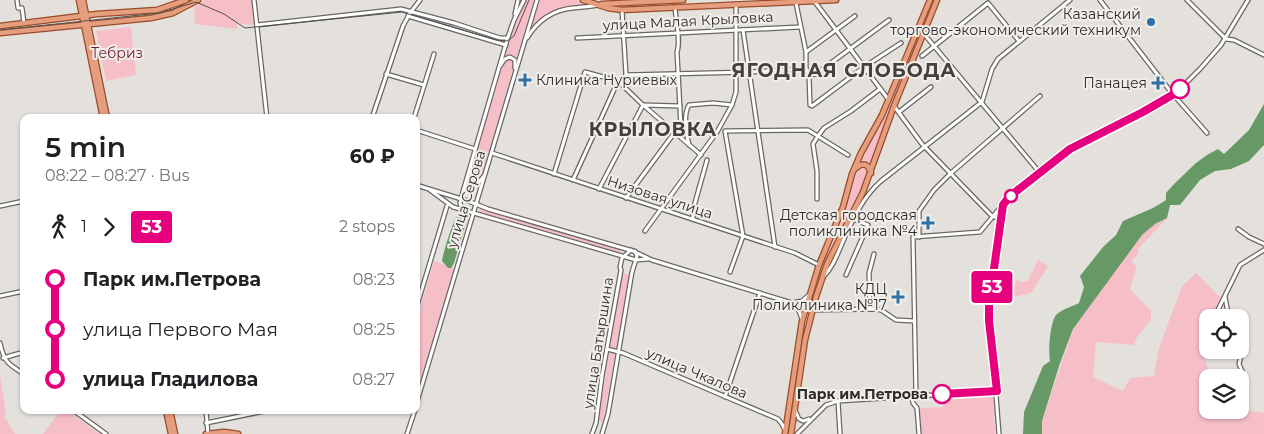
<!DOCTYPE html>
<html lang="en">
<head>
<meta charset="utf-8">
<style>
	body { margin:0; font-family:Montserrat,sans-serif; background:#f6f6f6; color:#202124; height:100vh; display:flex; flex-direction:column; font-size:19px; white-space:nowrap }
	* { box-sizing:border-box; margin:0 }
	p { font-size:16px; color:#757577 }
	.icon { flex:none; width:28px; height:28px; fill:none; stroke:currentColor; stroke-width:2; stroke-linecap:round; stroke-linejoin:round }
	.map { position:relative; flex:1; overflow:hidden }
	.sheet { position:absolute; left:20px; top:114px; width:400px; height:300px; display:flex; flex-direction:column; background:#fff; border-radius:10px; box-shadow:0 1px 4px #0004 }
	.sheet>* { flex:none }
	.badge { padding:0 10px; border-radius:4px; font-size:18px; line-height:32px }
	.tools { position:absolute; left:1199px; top:309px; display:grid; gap:10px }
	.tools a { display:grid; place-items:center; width:50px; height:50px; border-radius:10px; background:#fff; box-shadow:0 1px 4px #0004; font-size:25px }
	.map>.badge { position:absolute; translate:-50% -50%; box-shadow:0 0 0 2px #fff }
	.legs { display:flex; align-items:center; gap:8px; height:55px; padding:0 25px; font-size:16px }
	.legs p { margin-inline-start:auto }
	.headline { display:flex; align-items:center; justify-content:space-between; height:85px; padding:0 25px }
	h1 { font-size:28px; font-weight:600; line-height:38px }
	ul { padding:0 25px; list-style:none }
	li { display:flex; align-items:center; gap:18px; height:50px; font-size:19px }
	li i { display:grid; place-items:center; width:8px; height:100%; margin:0 6px; background:currentColor }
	li i::after { content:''; width:12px; height:12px; margin:-6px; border:4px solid; border-radius:50%; background:#fff }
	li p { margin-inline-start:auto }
	li:first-child i { background:linear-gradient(#0000 50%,currentColor 0) }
	li:last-child i { background:linear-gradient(currentColor 50%,#0000 0) }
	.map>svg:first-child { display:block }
	.green { fill:#f6bfc7 }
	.water { fill:#679967 }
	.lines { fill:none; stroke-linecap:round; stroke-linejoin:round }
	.minor-casing { stroke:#696763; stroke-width:5.5 }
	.major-casing { stroke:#994c29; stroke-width:7 }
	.minor { stroke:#fff; stroke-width:3 }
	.major { stroke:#e59e7e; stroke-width:4.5 }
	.tram { stroke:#51504e; stroke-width:1 }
	.line-1-casing { stroke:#fff; stroke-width:11 }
	.line-1 { stroke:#e6007e; stroke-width:8 }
	.poi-dot { fill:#2d71a6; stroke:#f1eeea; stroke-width:2 }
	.stop-1-dot { fill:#fff; stroke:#e6007e; stroke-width:2.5 }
	.labels { text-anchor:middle; stroke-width:4; stroke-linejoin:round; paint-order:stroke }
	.poi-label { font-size:14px; fill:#2d2c2b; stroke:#f1eeea; text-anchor:end }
	.street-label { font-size:14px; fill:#2d2c2b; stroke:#f1eeea }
	.park-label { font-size:14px; fill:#761e36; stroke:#f1eeea }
	.stop-label { font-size:14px; font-weight:bold; fill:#2d2c2b; stroke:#f1eeea; text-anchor:end }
	.district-label { font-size:19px; font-weight:bold; letter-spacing:1px; fill:#43413d; stroke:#f1eeea }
</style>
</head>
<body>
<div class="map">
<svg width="1264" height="434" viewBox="0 0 1264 434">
	<rect width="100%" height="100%" fill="#e4e1dd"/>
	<g class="green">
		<path d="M204,0H252L254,23L253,25L242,24L237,21V29L195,24L194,8Z"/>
		<path d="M525,0H534L516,60L511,55L505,56L518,15Z"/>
		<path d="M537,0H577L587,5C561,8 548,9 529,30Z"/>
		<path d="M932,0H934L930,14L887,115L872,165L867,161L861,160L886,115Z"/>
		<path d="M131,27L136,75L106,81L96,31Z"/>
		<path d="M510,58L513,60V71L483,171L479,179L474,181L471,177L472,169L502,68L506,60Z"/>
		<path d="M862,166L868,170L867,177C845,219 826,256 812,302L820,270L857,172L859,167Z"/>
		<path d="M480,208L620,250L621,253L619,254L481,214L479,212Z"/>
		<path d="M1167,218L1137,250L1139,252L1131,262L1137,266L1130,289L1151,311V320L1137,337L1134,345L1096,342L1093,377L1123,391L1130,378L1154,376L1159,348L1182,286L1196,273L1221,298L1211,317L1208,318L1207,325L1199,343L1211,377L1208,378V410H1240V409L1264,413V434H1042V421L1073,329L1142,235L1155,224Z"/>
		<path d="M1038,260L1048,266L1031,293L1018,296H1012L1016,280L1021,282L1028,281Z"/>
		<path d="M434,261L452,267L454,271L416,399V323Z"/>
		<path d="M622,273L630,275L619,349L609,347Z"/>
		<path d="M609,353L615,354L603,422L598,421Z"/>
		<path d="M0,376L6,413L4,416L15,434H0Z"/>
		<path d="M993,397L995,434H921L920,408L943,407V400Z"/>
		<path d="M61,410H67L100,434H43Z"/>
	</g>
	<g class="water">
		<path d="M1264,104V145L1249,161L1231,169L1215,171L1200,180L1180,205H1170L1167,218L1155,224L1142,235L1073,329L1060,363L1042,421V434H1023L1024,412L1043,366L1050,361C1048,352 1050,320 1057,314C1063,309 1073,306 1079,303L1084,287L1080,276L1103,247L1116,235L1123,221L1153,208L1163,202L1166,200V193L1175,183L1196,163L1207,155L1218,149L1224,154L1249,130Z"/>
		<path d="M458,215L465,219L466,222L454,263L451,268H448L442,261C443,253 453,220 458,215Z"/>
	</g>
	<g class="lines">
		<defs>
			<g id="minor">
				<path d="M17,0L18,8H22L24,23"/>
				<path d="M254,0L267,118"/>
				<path d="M1100,0L1171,92L1207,133"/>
				<path d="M1187,0L1226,39"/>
				<path d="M815,2L888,99"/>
				<path d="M796,3L806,52V69L809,75L810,105L812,106L864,67L901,43"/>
				<path d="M675,8C676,20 681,42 677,52L681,128"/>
				<path d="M622,10L626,75"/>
				<path d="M515,14L518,0"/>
				<path d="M408,16L506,45"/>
				<path d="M257,25L401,9L454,23L500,38H508"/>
				<path d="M743,30L775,247"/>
				<path d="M924,34L1040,173"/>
				<path d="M527,38C538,20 552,10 573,8C581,7 589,7 597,5"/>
				<path d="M577,38L800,27"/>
				<path d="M1226,39L1234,40L1264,55"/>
				<path d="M806,52L855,16"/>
				<path d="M922,56L988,3L1019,41"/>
				<path d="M500,66L505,59L510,57L515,60V68"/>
				<path d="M386,74L424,85"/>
				<path d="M626,75L749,72L806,69"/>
				<path d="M809,75L816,74L889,20"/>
				<path d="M894,106L922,144L991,215L997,218L1000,222"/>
				<path d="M899,112L931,87"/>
				<path d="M372,118L403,26L410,13L420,0"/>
				<path d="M414,118L434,54"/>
				<path d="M416,130L475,149"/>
				<path d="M689,145C686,134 683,114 689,105L713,103L732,105"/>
				<path d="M492,153L795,253L819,265"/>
				<path d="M471,168V178L474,183L479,182L484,176"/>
				<path d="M554,174L585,72L618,81L643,105L701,155"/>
				<path d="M573,180L618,81L624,80L626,75"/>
				<path d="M416,185L468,201L488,209L633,251L652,260L792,303L802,301L809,295"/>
				<path d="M599,189L643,105L680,106"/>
				<path d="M430,190L453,207L636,260L648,259"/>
				<path d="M626,198L675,132L681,128L687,127"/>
				<path d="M817,199V171L813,144L818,136L824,128L851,111L880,89"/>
				<path d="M0,206L24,201"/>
				<path d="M462,209L460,203L462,195L507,40L514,20L524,0"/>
				<path d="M693,219V210L707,160"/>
				<path d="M1238,229L1249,237L1264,244"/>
				<path d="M645,231L717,132L732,105L736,92V6"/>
				<path d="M919,237V211L934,190L951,173L1040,96"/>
				<path d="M730,272L743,236L725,131L808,130L848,155"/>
				<path d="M846,275L868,225L853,219"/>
				<path d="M824,276C834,266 838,252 844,239C854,217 863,197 881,181L978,105L982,102L992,69L998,59L1070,0"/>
				<path d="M0,296L24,291"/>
				<path d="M1225,297L1229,318"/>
				<path d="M793,304L799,311L802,319"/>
				<path d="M416,309L447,206"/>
				<path d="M870,309L869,273L874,254"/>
				<path d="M813,310L876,309L881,310L896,320L914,321"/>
				<path d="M1214,318L1240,265L1264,250"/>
				<path d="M1206,336L1208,332"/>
				<path d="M0,343C4,362 8,364 24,374"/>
				<path d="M607,349L623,353L778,419L782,424L785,430"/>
				<path d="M1238,350L1241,356L1239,364L1243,373"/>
				<path d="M3,358L24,352"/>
				<path d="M916,395L913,237L980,232L1009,197L1070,149L1143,112L1174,95L1200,69L1221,45L1248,0"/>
				<path d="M912,396L913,403L917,408L919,434"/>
				<path d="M725,397L760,293"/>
				<path d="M838,401L840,434"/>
				<path d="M416,405L537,0"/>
				<path d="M73,410L106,434"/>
				<path d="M206,410L208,434"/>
				<path d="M795,410L799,419L803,421L809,419"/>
				<path d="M206,423L270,410"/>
				<path d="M407,434L415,410"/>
				<path d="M592,434L596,423L602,376L621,270L620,267L622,258L631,250"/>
				<path d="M602,434L608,414L632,272L637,256L635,251"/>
				<path d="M797,434L826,405L838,401L997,391"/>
				<path d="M999,434L989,304L1003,206"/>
			</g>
			<g id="major">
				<path d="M79,0L103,118"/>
				<path d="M83,0L107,118"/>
				<path d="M583,0L608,8L622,10L836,0"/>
				<path d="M602,4L683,0"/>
				<path d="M0,26L97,14L157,10L186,0"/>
				<path d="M0,33L151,18L173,13L198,0"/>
				<path d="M856,168L860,165C867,163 869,167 871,173"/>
				<path d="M166,410L171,434"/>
				<path d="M170,410L175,434"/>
				<path d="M206,434L224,432L238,434"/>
				<path d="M785,434L802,321L819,265L843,207L852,174L861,153L882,115L930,0"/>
				<path d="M791,434L805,340L816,297L827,264L863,192L894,106L937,0"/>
			</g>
		</defs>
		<use href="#minor" class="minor-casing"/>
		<use href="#major" class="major-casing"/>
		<use href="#minor" class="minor"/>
		<use href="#major" class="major"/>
		<path class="tram" d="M0,30L159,13L196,2L224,14L245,28L402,12L496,40L507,41L514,36L529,0"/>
	</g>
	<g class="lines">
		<defs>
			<path id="line-1" d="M942,394L997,391L989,321V304L1003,205L1009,197L1070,149L1143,112L1174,94L1180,89"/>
		</defs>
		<use href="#line-1" class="line-1-casing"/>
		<use href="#line-1" class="line-1"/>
	</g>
	<g class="poi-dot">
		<circle cx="1151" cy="22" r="5"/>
		<path d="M522.5 72.5h5v5h5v5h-5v5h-5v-5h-5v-5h5z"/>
		<path d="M1155.5 75.5h5v5h5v5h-5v5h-5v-5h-5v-5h5z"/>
		<path d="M925.5 215.5h5v5h5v5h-5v5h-5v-5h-5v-5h5z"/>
		<path d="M895.5 289.5h5v5h5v5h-5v5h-5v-5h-5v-5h5z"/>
	</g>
	<g class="stop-1-dot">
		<circle cx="1180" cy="89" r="9"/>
		<circle cx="1011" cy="196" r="6"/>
		<circle cx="942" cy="394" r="9"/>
	</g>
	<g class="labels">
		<g class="poi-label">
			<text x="1141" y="19">Казанский<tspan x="1141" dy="16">торгово-экономический техникум</tspan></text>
			<text x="536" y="85" text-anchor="start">Клиника Нуриевых</text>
			<text x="1147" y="88">Панацея</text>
			<text x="917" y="220">Детская городская<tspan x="917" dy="16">поликлиника №4</tspan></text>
			<text x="887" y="294">КДЦ<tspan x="887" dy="16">Поликлиника №17</tspan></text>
		</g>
		<g class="street-label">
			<text transform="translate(688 21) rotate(-3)" y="5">улица Малая Крыловка</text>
			<text transform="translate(660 197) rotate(18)" y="5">Низовая улица</text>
			<text transform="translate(466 199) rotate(-73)" y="5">улица Серова</text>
			<text transform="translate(598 343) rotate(-81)" y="5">улица Батыршина</text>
			<text transform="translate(697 373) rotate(23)" y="5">улица Чкалова</text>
		</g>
		<g class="park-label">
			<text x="117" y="58">Тебриз</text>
		</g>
		<g class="stop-label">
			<text x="928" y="399">Парк им.Петрова</text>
		</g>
		<g class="district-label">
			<text x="844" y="77">ЯГОДНАЯ СЛОБОДА</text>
			<text x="653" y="136">КРЫЛОВКА</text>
		</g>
	</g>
</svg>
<div class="tools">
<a><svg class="icon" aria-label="locate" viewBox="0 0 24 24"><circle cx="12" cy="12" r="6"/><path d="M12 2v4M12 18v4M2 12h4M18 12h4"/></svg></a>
<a><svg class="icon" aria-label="layers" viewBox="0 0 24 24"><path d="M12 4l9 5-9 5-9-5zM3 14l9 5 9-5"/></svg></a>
</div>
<b class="badge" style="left:992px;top:287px;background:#e6007e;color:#fff">53</b>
<section class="sheet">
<div class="headline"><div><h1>5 min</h1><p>08:22 – 08:27 · Bus</p></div><b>60 ₽</b></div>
<div class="legs"><svg class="icon" aria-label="walk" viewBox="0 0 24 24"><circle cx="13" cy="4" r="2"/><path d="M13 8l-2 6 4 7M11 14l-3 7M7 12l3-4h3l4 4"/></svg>1<svg class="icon" aria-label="forward" viewBox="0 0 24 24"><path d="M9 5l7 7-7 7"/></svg><b class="badge" style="background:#e6007e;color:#fff">53</b><p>2 stops</p></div>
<ul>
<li><i style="color:#e6007e"></i><b>Парк им.Петрова</b><p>08:23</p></li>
<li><i style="color:#e6007e"></i><span>улица Первого Мая</span><p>08:25</p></li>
<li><i style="color:#e6007e"></i><b>улица Гладилова</b><p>08:27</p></li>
</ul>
</section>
</div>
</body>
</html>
